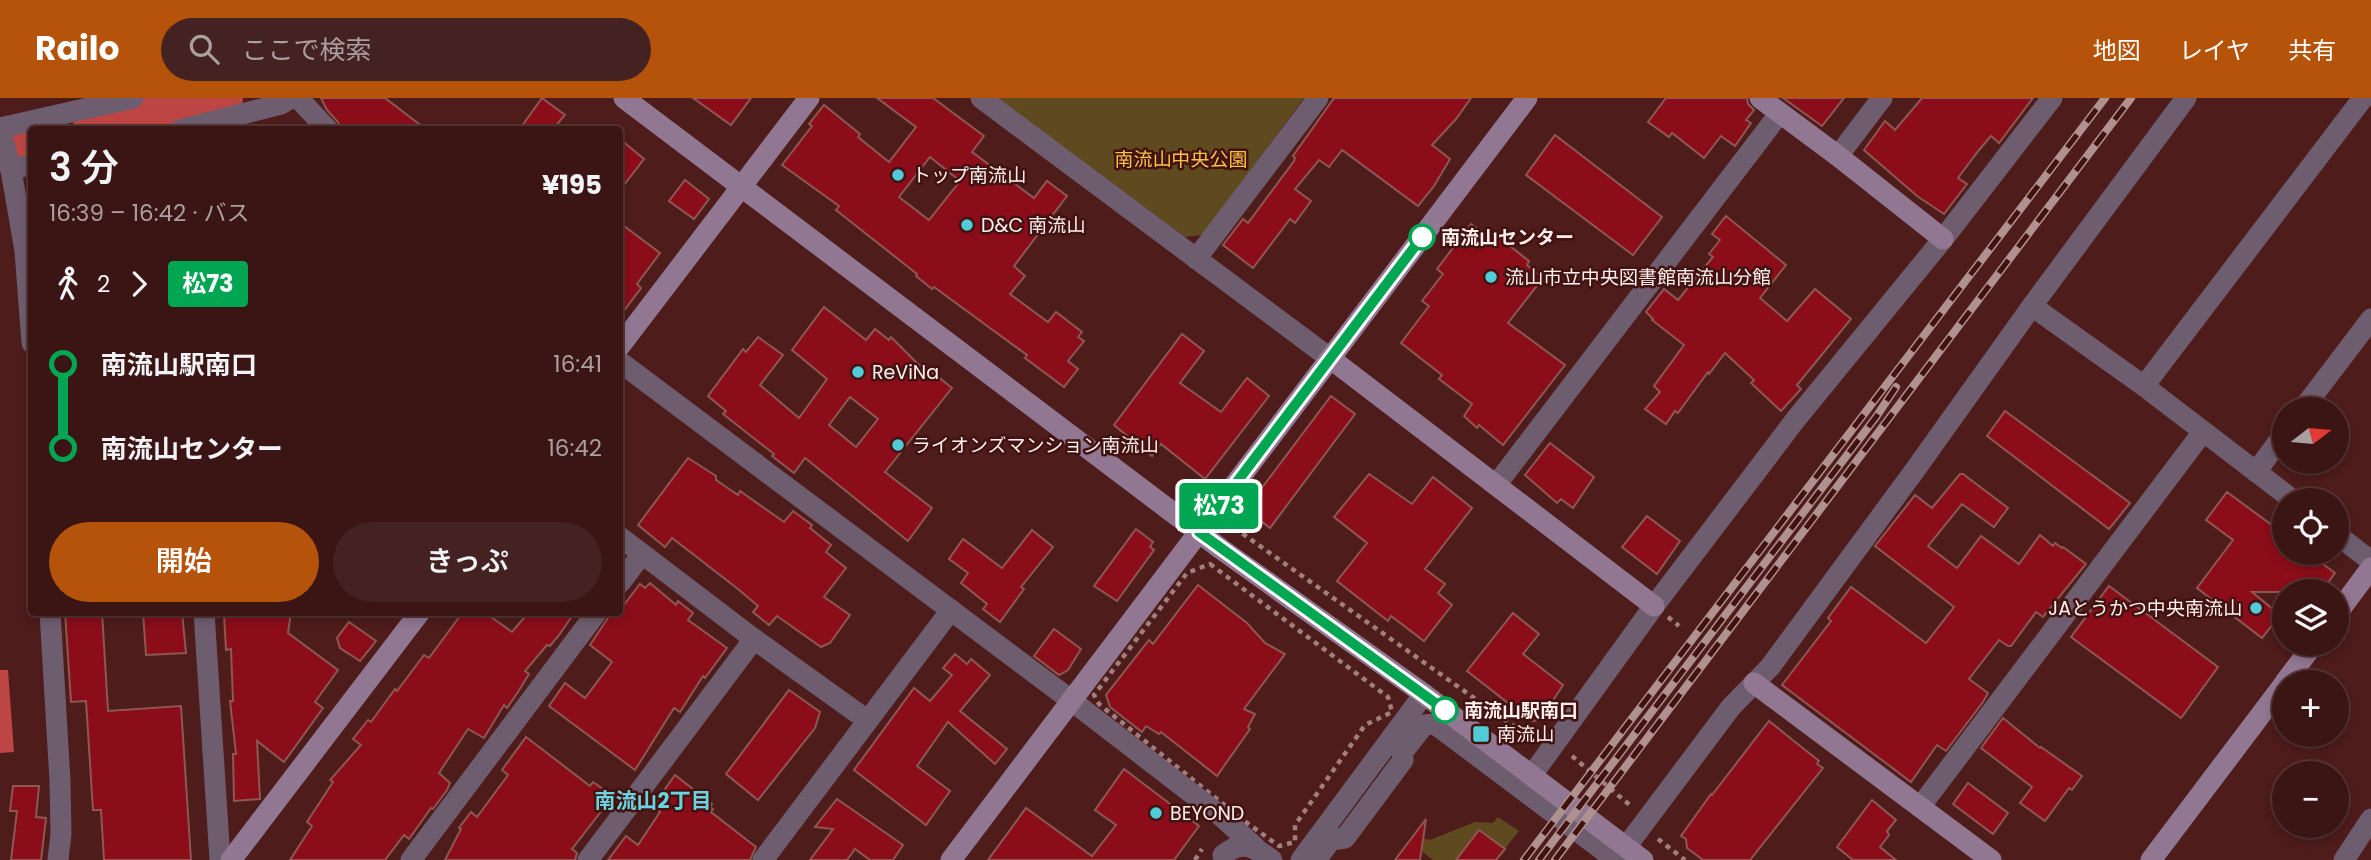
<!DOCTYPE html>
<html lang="ja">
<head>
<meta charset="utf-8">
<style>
	body { margin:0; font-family:Poppins,"Noto Sans JP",sans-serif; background:#452222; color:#f1f3f6; height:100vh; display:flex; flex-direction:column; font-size:26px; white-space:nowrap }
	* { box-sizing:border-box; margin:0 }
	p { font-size:23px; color:#ab9fa0 }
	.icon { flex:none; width:38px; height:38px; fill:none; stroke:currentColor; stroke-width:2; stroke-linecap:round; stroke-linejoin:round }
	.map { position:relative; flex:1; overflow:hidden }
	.panel { position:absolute; left:28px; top:28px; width:595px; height:490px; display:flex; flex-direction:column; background:#3a1514; border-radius:7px; box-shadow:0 4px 10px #0003,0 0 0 2px #543434 }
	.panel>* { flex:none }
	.badge { padding:0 14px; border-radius:5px; font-size:24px; line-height:46px }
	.needle { width:46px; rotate:74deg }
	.buttons { position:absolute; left:2272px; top:299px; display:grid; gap:14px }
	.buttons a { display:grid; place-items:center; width:77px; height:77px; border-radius:50%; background:#3a1514; box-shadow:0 4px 10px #0003,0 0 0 2px #543434; font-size:35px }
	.map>.badge { position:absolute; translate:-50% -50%; box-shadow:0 0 0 4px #fff }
	.legs { display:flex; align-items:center; gap:10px; height:77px; padding:0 21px; font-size:23px }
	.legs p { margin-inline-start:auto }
	.headline { display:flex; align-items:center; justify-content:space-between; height:119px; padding:0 21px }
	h1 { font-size:38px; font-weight:600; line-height:52px }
	.action { display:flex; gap:14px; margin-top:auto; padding:14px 21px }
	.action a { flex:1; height:80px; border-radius:42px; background:#b45309; color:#fff; font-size:28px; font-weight:600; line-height:80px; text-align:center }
	.action a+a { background:#452222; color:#f1f3f6 }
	ul { padding:0 21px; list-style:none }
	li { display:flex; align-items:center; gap:24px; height:84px; font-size:26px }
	li i { display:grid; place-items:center; width:10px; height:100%; margin:0 9px; background:currentColor }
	li i::after { content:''; width:18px; height:18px; margin:-9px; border:5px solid; border-radius:50%; background:#3a1514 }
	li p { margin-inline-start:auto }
	li:first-child i { background:linear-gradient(#0000 50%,currentColor 0) }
	li:last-child i { background:linear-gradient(currentColor 50%,#0000 0) }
	header { display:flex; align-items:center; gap:42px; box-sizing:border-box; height:98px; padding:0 35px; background:#b45309; color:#fff }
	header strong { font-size:33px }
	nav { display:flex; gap:38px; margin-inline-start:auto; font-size:24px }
	.search { width:490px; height:63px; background:#452222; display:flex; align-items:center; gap:18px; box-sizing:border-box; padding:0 24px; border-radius:38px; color:#ab9fa0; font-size:26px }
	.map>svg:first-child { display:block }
	.green { fill:#5e4a1e }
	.water { fill:#bd4543 }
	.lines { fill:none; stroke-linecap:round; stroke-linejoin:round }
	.river { stroke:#bd4543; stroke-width:40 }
	.building { fill:#8a0d19; stroke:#8e5753; stroke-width:2; fill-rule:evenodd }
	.path { stroke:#a07f7e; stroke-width:4.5; stroke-dasharray:5 5; stroke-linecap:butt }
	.street { stroke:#6e5d6e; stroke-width:21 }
	.secondary { stroke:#917792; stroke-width:21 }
	.rail-casing { stroke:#af9190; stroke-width:8 }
	.rail { stroke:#421211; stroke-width:5; stroke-dasharray:16; stroke-linecap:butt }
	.line-1-casing { stroke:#fff; stroke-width:16 }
	.line-1 { stroke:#00a651; stroke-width:10 }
	.poi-dot { fill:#52cbd8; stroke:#421211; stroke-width:2.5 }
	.stop-1-dot { fill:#fff; stroke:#00a651; stroke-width:3.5 }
	.labels { text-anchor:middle; stroke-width:5; stroke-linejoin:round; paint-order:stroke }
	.park-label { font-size:19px; fill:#f7c246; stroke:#421211 }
	.poi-label { font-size:19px; fill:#fef0ef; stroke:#421211; text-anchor:start }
	.stop-label { font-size:19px; font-weight:bold; fill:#fef0ef; stroke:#421211; text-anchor:start }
	.neighbourhood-label { font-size:21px; font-weight:bold; fill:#69d4df; stroke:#421211 }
</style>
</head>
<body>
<header>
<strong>Railo</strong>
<div class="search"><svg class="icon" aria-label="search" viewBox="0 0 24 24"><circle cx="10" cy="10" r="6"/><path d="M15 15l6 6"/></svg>ここで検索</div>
<nav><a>地図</a><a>レイヤ</a><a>共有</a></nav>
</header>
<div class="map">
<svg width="2371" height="762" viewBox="0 0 2371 762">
	<rect width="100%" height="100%" fill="#4d1c1b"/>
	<g class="green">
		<path d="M998,0H1304L1202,137L1185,139Z"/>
		<path d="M1498,719L1519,733L1496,762H1433L1420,752L1421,740L1430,742L1475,724L1493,725Z"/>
	</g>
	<path class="water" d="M0,572H8L14,654L0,655Z"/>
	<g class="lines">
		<g class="river">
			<path d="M92,32L223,0"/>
			<path d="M0,54L32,46"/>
		</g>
	</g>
	<g class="building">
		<path d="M321,0H385L427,32H341L338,24L327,12Z"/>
		<path d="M542,0L565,17L552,32H519Z"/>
		<path d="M693,0H751L731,27Z"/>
		<path d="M877,0H933L984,38L972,54L1034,100L1047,83L1067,98L1014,168L1025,178L1010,196L1048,224L1056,214L1082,234L1078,239L1084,243L1068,263L1078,271L1064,289L1025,260L1027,257L934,189L932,191L916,178L917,176L836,112L839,108L782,67L812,28L809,26L824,7L860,36L858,39L889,64L916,29ZM930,59L960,83L929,122L899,99Z"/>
		<path d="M1334,0H1471L1456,21L1432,47L1450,61L1434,88L1418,108L1342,52L1329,69L1319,62L1295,91L1311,103L1295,125L1290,121L1253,170L1223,147L1243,121L1248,125L1294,63L1295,60L1293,58Z"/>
		<path d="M1666,0H1747L1748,6L1754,12L1746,22L1751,25L1735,48L1721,38L1704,60L1672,35L1669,39L1648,24Z"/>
		<path d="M1783,0H1844L1822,28Z"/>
		<path d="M1922,0H2033L1999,45L1991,38L1979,52L1958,80L1967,86L1944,116L1917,98L1864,52L1885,23L1895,32Z"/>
		<path d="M1555,37L1662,119L1633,157L1526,77Z"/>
		<path d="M620,41L644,61L620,92Z"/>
		<path d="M685,82L709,101L694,121L669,103Z"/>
		<path d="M1726,118L1786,167L1760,200L1787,223L1815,191L1851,221L1797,287L1801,291L1781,313L1751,285L1754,282L1725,255L1709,276L1708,274L1678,315L1675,313L1666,326L1645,311L1660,294L1654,288L1684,247L1652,222L1653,221L1646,214L1664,191L1678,202L1713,159L1709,156L1720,142L1712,136Z"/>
		<path d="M620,125L660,155L637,186L641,190L620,218Z"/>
		<path d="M1471,126L1489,138L1492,134L1529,163L1527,167L1543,180L1508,225L1565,267L1503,347L1479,327L1477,330L1464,318L1472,306L1439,281L1442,277L1401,245L1429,208L1422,203L1443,176L1437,171Z"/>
		<path d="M824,209L866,242L875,231L889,242L891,239L920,268L922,266L952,290L885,374L932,410L908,443L805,360L794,375L772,358L774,356L723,316L726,313L708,298L743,251L746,254L758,239L783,257L760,287L799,320L827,281L792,252ZM850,299L878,321L856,349L829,327Z"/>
		<path d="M1182,236L1204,253L1180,285L1221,314L1247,280L1269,298L1205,381L1161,346L1152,358L1114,327Z"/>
		<path d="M1331,298L1355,316L1270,430L1246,411Z"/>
		<path d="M2005,313L2130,405L2109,431L1987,338Z"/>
		<path d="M1550,345L1594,379L1573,410L1561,401L1557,405L1525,377Z"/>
		<path d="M688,360L716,378V382L738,397L740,393L784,424L793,413L812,427L810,430L831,447L826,454L846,470L824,499L850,517L830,545L821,549L777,518L769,527L753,514L758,508L738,491L672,440L665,449L638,427Z"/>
		<path d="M1369,376L1412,406L1433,379L1472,410L1425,471L1445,486L1438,495L1452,507L1424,543L1391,518L1388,523L1337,483L1367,445L1334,419Z"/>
		<path d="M1960,376H1963L2008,410L1994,429L1962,406L1928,448L1957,470L1981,438L2019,466L2040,437L2053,448L2055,445L2062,450L2063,449L2086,466L2043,519L2036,514L2011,548H2008L1999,542L1969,581L1988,595L1983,604L1946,653L1937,647L1911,684L1782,587L1831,523L1828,520L1851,489L1926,545L1954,509L1875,448L1915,397L1932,410Z"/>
		<path d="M2227,394L2284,436V455H2308L2335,475L2321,494H2252L2280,517L2262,540L2197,490L2233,442L2206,422Z"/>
		<path d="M1647,418L1680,443L1657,476L1622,449Z"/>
		<path d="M1136,431L1153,444L1150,449L1154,452L1117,503L1094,488Z"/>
		<path d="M1032,432L1053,449L1021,489L1024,491L1000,524L983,511L987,506L961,485L968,475L949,461L963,441L1002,470Z"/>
		<path d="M650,485L676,507L678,503L693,515L688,522L727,550L705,580L703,578L680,614L674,610L635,672L549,608L565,585L585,600L612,564L590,547L612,514H620V512L640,486L645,490Z"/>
		<path d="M1198,487L1247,525L1265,545L1285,556L1244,611L1255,616L1248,629L1250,631L1217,678L1161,634L1159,636L1146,628L1142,634L1110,609L1106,597L1149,542L1153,546Z"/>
		<path d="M2109,488L2218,569L2181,620L2071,539Z"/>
		<path d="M65,514H102L108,613L181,608L191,762H104L101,712H93L86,603L71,604Z"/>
		<path d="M143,514H182L186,555L146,557Z"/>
		<path d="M236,514H291L288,535L338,572L315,604L323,610L284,664L257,643L260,701L234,703L233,656H236L230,603H233L231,551L226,552L224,517H236Z"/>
		<path d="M463,514H484L512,534L529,514H575L559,537L550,548L547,547L525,573L529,576L518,594L507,610L504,607L484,640L468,631L439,675L450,685L447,692L433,711L431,710L409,741L404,737L385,762H290L312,728L307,724L333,684L330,682L361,647L353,641L368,622L371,624L395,591L397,593L424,557L429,560Z"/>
		<path d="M1513,515L1539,536L1523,556L1563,587L1540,622L1531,623L1467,573Z"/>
		<path d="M349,524L376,543L360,563L340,550L337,540Z"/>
		<path d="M1054,531L1081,551L1068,572L1059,577L1034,558Z"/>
		<path d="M955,556L967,566L971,561L990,577L960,613L1007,651L995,666L948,624L917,668L950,693L926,727L854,672L914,590L930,603L952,577L943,570Z"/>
		<path d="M789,592L820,614L815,630L758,702L726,676Z"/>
		<path d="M2003,620L2040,650L2041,649L2082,678L2072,692L2069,690L2045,723L2020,705L2032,689L1981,650Z"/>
		<path d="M1769,623L1819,663L1817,666L1823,670L1750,762H1703L1687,750L1686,741L1681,738L1711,696L1712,697Z"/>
		<path d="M526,639L590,688L593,684L613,698L572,751L577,755L575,762H445L461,731L459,730L471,714L477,719L508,677L502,672Z"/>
		<path d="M1124,671L1199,728L1174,762H988L1026,710L1092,758L1116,727L1095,712Z"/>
		<path d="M675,677L712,706L710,709L713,711L711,714L756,749L750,762H608L626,738L638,747L660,714L653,708Z"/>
		<path d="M1968,685L2008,715L1993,736L1953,706Z"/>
		<path d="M13,688H39L36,719L46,720L41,762H11L17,713H10Z"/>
		<path d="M837,701L903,747L893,762H870L855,751L847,762H810L833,731L815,729Z"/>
		<path d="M1872,702L1896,722L1887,733L1889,737L1880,749L1896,762H1853L1837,749Z"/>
		<path d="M1426,721L1420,762H1395Z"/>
		<path d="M1479,732L1505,751L1496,762H1456Z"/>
	</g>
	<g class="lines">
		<g class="path">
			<path d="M1236,419V431L1529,639H1534"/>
			<path d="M1210,466L1388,599L1392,614L1365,627L1295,727V744L1279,748L1243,722L1099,606L1094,597L1187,475Z"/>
			<path d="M1668,519L1679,528"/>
			<path d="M1572,658L1632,709"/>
			<path d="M1658,741L1685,762"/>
			<path d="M1195,762L1202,751"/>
		</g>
		<g class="street">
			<path d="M298,0L328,32"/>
			<path d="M981,0L1331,261"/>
			<path d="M0,30L133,0"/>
			<path d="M0,31L11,72L25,153L32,245"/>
			<path d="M180,32L281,6L291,0"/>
			<path d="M1838,58L1882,0"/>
			<path d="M11,72L32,66"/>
			<path d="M1196,161L1318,0"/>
			<path d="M2032,208L2144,288L2293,402"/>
			<path d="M620,264L1072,603L1221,718L1255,749"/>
			<path d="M2144,288L2363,0"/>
			<path d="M2302,312L2371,221"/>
			<path d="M2256,374L2284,336"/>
			<path d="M1496,387L1779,16"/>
			<path d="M2336,436L2371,463"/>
			<path d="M620,439L754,541L867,622"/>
			<path d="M620,485L642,456"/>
			<path d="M50,514L60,683L61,736L58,762"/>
			<path d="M204,514L220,762"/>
			<path d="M1532,677L1654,508L1796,321L1943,141L2052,0"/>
			<path d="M1920,709L2202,335"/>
			<path d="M1626,749L1731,609L1770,569L1915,372L2032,208L2186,0"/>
			<path d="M1223,757C1243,741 1254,749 1272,762"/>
			<path d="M411,762L597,514"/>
			<path d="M588,762L754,541"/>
			<path d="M763,762L951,512"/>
			<path d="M1301,762L1424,596"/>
			<path d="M1316,762L1331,742L1345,740L1403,662L1402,655L1424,627L1435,626L1616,762"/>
			<path d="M2344,762L2371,721"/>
		</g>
		<g class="secondary">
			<path d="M624,0L1221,451L1424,596L1643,762"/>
			<path d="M1760,0L1838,58L1943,141"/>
			<path d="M620,248L809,0"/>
			<path d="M1331,261L1654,508"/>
			<path d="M2336,517L2371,470"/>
			<path d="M2285,584L2314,546"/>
			<path d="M1754,585L1991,762"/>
			<path d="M231,762L420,514"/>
			<path d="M951,762L1527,0"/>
			<path d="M2151,762L2284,586"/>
		</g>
		<defs>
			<g id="rail">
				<path d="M1524,762L2105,0"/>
				<path d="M1539,762L1876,319L1896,289"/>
				<path d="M1555,762L2131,0"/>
			</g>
		</defs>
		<use href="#rail" class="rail-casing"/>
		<use href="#rail" class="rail"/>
	</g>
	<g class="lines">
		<defs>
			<path id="line-1" d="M1422,139L1199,434L1445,612"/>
		</defs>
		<use href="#line-1" class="line-1-casing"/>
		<use href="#line-1" class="line-1"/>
	</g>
	<g class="poi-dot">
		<circle cx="898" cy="77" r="7"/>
		<circle cx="967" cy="127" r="7"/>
		<circle cx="1491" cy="179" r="7"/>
		<circle cx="858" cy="274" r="7"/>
		<circle cx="898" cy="347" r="7"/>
		<circle cx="2256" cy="510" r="7"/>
		<rect x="1472" y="627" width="18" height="18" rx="3.5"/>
		<circle cx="1156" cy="715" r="7"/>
	</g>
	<g class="stop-1-dot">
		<circle cx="1422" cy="139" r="12"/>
		<circle cx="1445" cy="612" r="12"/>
	</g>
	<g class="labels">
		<g class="park-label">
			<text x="1181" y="68">南流山中央公園</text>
		</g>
		<g class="poi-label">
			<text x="912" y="84">トップ南流山</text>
			<text x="981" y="134">D&amp;C 南流山</text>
			<text x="1505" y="186">流山市立中央図書館南流山分館</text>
			<text x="872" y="281">ReViNa</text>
			<text x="912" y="354">ライオンズマンション南流山</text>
			<text x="2242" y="517" text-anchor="end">JAとうかつ中央南流山</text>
			<text x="1497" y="643">南流山</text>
			<text x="1170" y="722">BEYOND</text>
		</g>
		<g class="stop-label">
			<text x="1441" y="146">南流山センター</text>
			<text x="1464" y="619">南流山駅南口</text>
		</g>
		<g class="neighbourhood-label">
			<text x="653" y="710">南流山2丁目</text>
		</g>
	</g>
</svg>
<div class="buttons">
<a><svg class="needle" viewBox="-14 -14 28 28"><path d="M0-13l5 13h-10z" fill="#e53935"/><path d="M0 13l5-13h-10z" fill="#ab9fa0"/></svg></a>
<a><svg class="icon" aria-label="locate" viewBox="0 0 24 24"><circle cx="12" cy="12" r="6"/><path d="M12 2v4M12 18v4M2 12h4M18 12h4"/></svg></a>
<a><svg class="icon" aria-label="layers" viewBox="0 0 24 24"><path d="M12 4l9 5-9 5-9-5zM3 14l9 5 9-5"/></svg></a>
<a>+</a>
<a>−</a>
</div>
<b class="badge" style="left:1219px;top:408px;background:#00a651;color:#fff">松73</b>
<section class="panel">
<div class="headline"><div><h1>3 分</h1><p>16:39 – 16:42 · バス</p></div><b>¥195</b></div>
<div class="legs"><svg class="icon" aria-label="walk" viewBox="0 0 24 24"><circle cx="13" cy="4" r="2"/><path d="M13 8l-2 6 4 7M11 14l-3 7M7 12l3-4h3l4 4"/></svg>2<svg class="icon" aria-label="forward" viewBox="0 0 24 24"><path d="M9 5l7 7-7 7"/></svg><b class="badge" style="background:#00a651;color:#fff">松73</b></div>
<ul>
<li><i style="color:#00a651"></i><b>南流山駅南口</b><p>16:41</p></li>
<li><i style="color:#00a651"></i><b>南流山センター</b><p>16:42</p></li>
</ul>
<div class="action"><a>開始</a><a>きっぷ</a></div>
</section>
</div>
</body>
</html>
